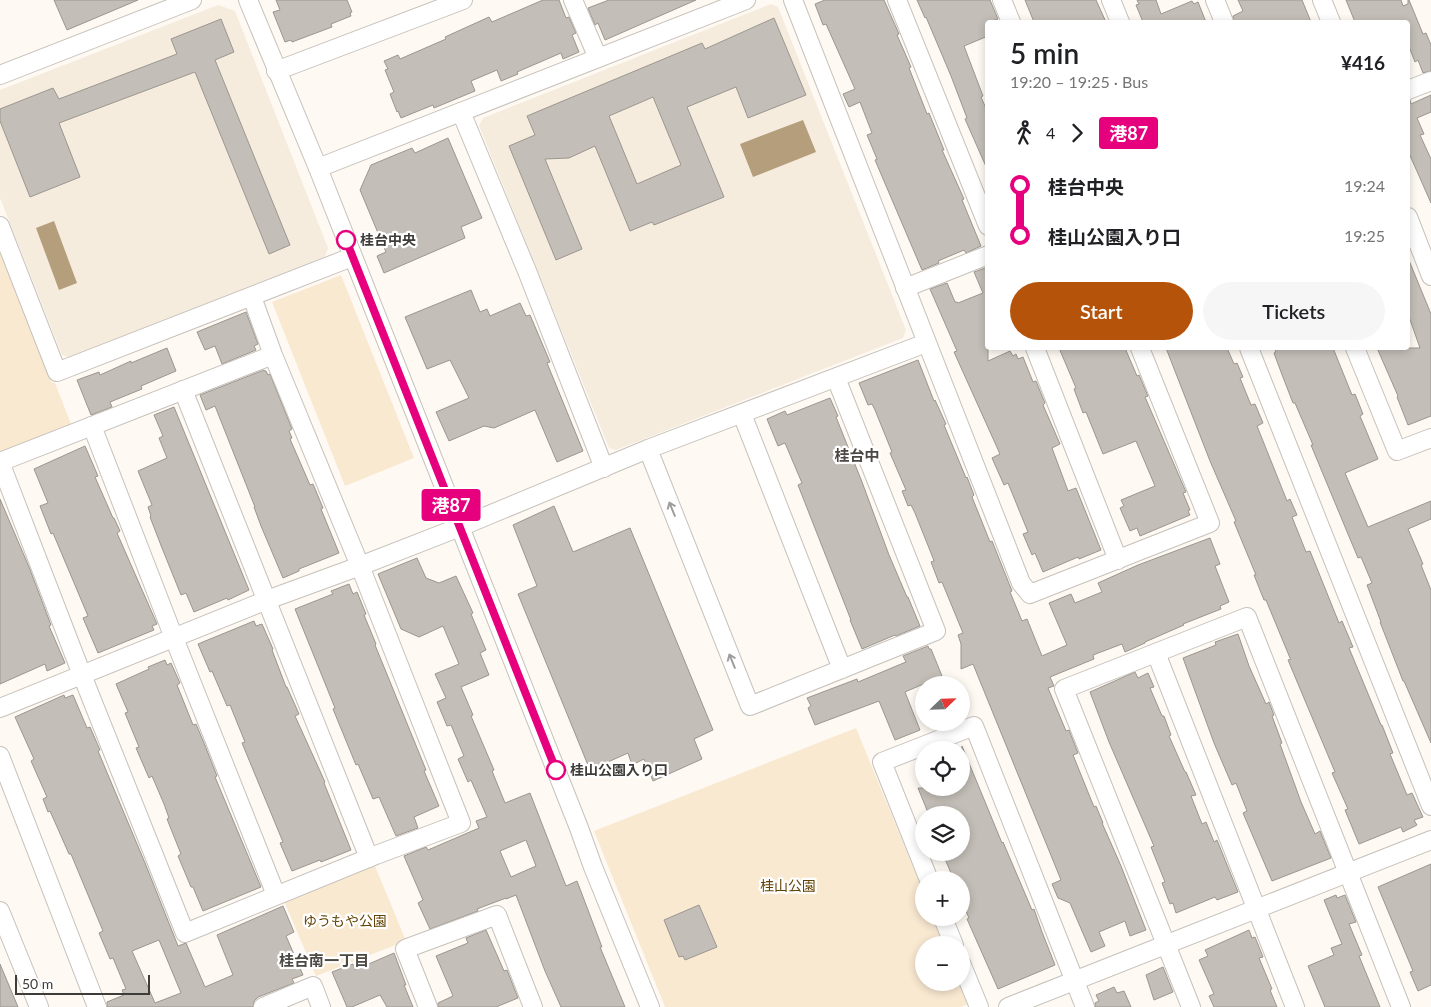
<!DOCTYPE html>
<html lang="en">
<head>
<meta charset="utf-8">
<style>
	body { margin:0; font-family:Lato,"Noto Sans JP",sans-serif; background:#f6f6f6; color:#202124; height:100vh; display:flex; flex-direction:column; font-size:19px; white-space:nowrap }
	* { box-sizing:border-box; margin:0 }
	p { font-size:16px; color:#757577 }
	.icon { flex:none; width:28px; height:28px; fill:none; stroke:currentColor; stroke-width:2; stroke-linecap:round; stroke-linejoin:round }
	.map { position:relative; flex:1; overflow:hidden }
	.sheet { position:absolute; left:985px; top:20px; width:425px; height:330px; display:flex; flex-direction:column; background:#fff; border-radius:5px; box-shadow:0 2px 8px #0003 }
	.sheet>* { flex:none }
	.badge { padding:0 10px; border-radius:4px; font-size:18px; line-height:32px }
	.needle { width:32px; rotate:67deg }
	.fabs { position:absolute; left:915px; top:676px; display:grid; gap:10px }
	.fabs a { display:grid; place-items:center; width:55px; height:55px; border-radius:50%; background:#fff; box-shadow:0 2px 8px #0003; font-size:25px }
	.scale { position:absolute; left:15px; bottom:12px; width:135px; box-sizing:border-box; padding-left:5px; border:2px solid #3e3c39; border-top:0; font-size:14px; line-height:18px; white-space:nowrap; color:#3e3c39; -webkit-text-stroke:4px #fff; paint-order:stroke }
	.map>.badge { position:absolute; translate:-50% -50%; box-shadow:0 0 0 2px #fff }
	.legs { display:flex; align-items:center; gap:8px; height:55px; padding:0 25px; font-size:16px }
	.legs p { margin-inline-start:auto }
	.overview { display:flex; align-items:center; justify-content:space-between; height:85px; padding:0 25px }
	h1 { font-size:28px; font-weight:600; line-height:38px }
	.cta { display:flex; gap:10px; margin-top:auto; padding:10px 25px }
	.cta a { flex:1; height:58px; border-radius:30px; background:#b45309; color:#fff; font-size:20px; font-weight:600; line-height:58px; text-align:center }
	.cta a+a { background:#f6f6f6; color:#202124 }
	ul { padding:0 25px; list-style:none }
	li { display:flex; align-items:center; gap:18px; height:50px; font-size:19px }
	li i { display:grid; place-items:center; width:8px; height:100%; margin:0 6px; background:currentColor }
	li i::after { content:''; width:12px; height:12px; margin:-6px; border:4px solid; border-radius:50%; background:#fff }
	li p { margin-inline-start:auto }
	li:first-child i { background:linear-gradient(#0000 50%,currentColor 0) }
	li:last-child i { background:linear-gradient(currentColor 50%,#0000 0) }
	.map>svg:first-child { display:block }
	.built { fill:#f6ecde }
	.green { fill:#fae9d1 }
	.water { fill:#b49e7c }
	.building { fill:#c3beb7; stroke:#9b9690; fill-rule:evenodd }
	.lines { fill:none; stroke-linecap:round; stroke-linejoin:round }
	.minor-casing { stroke:#c6c1bb; stroke-width:20 }
	.minor { stroke:#fff; stroke-width:18 }
	.oneway { stroke:#9e9e9c }
	.line-1-casing { stroke:#fff; stroke-width:11 }
	.line-1 { stroke:#e6007e; stroke-width:8 }
	.stop-1-dot { fill:#fff; stroke:#e6007e; stroke-width:2.5 }
	.labels { text-anchor:middle; stroke-width:4.5; stroke-linejoin:round; paint-order:stroke }
	.stop-label { font-size:14px; font-weight:bold; fill:#3e3c39; stroke:#fff; text-anchor:start }
	.park-label { font-size:14px; fill:#634305; stroke:#fff }
	.neighbourhood-label { font-size:15px; font-weight:bold; fill:#4c4842; stroke:#fff }
</style>
</head>
<body>
<div class="map">
<svg width="1431" height="1007" viewBox="0 0 1431 1007">
	<rect width="100%" height="100%" fill="#fef9f2"/>
	<g class="built">
		<path d="M771,4L778,7L906,330L903,338L616,450L609,448L479,126L483,118Z"/>
		<path d="M218,5L235,11L328,248L325,257L70,358L62,355L0,198V90Z"/>
	</g>
	<g class="green">
		<path d="M0,250L52,383H55L71,424L0,454Z"/>
		<path d="M341,275L414,458L345,486L272,302Z"/>
		<path d="M856,728L924,894V918H933L944,945H924V982L959,983L968,1004L961,1007H665L594,831Z"/>
		<path d="M375,866L406,941L316,976L284,901Z"/>
	</g>
	<g class="water">
		<path d="M803,120L816,152L753,177L740,144Z"/>
		<path d="M54,221L77,283L59,290L36,228Z"/>
	</g>
	<g class="building">
		<path d="M54,0H138L67,30Z"/>
		<path d="M276,0H347L352,12L350,13L351,16L331,24L332,27L292,42L291,40L285,42L273,12L280,10Z"/>
		<path d="M543,0H559L566,18L569,17L576,33L572,35L579,52L563,59L561,53L517,72L518,74L501,81L497,70L471,81L475,91L434,108L433,105L401,118L398,111L397,112L390,94L394,92L385,70L388,69L384,61L398,55L400,59L446,39L445,37L489,17L492,22Z"/>
		<path d="M609,0H696L605,40L598,23L595,25L588,8Z"/>
		<path d="M825,0H884L899,34L897,35L911,67L909,68L927,114L929,113L944,150H942L964,199L962,200L981,246L966,253L964,250L938,261L939,263L922,270L875,160L877,159L867,135L872,133L860,102L849,107L843,94L855,89L826,24L823,25L815,4Z"/>
		<path d="M917,0H990L998,19L988,22V36L964,46L983,96L981,97L988,113V171L965,119L967,118L951,76L926,17L925,18Z"/>
		<path d="M1025,0H1096L1106,22H1034Z"/>
		<path d="M1137,0H1156L1161,14L1192,1L1194,4L1198,2L1206,22H1142H1143L1136,5L1139,4Z"/>
		<path d="M1238,0H1302L1311,22H1234L1233,16L1243,11Z"/>
		<path d="M1346,0H1401L1403,6L1408,4V0H1409L1423,34L1426,33L1431,45V71L1423,73L1418,60L1415,62L1408,44V22H1355Z"/>
		<path d="M774,18L806,95L748,118L736,87L687,107L724,197L654,225L652,222L630,231L595,146L569,158L545,159L582,249L556,260L509,146L535,135L527,116L702,43L705,49ZM653,97L681,165L637,184L609,116Z"/>
		<path d="M221,19L234,52L215,60L290,245L269,254L195,72L59,123L80,177L30,197L0,121V109L53,88L59,99L177,54L171,39Z"/>
		<path d="M1431,95V112L1417,118L1424,134L1420,135L1431,159V203L1408,151V100H1410L1411,104Z"/>
		<path d="M448,138L482,218L461,227L465,238L384,273L377,256L386,252L360,190L371,165L412,148L415,153Z"/>
		<path d="M1408,258L1431,314V416L1408,425L1397,397L1398,396L1377,348H1420L1408,314Z"/>
		<path d="M988,267V361L1010,351L1013,356L1016,354L1018,359L1023,357L1033,382L1036,381L1042,396L1045,403L1043,405L1060,444L1052,448L1068,491L1076,488L1101,550L1079,559L1078,557L1043,572L1035,553L1032,555L1023,534L1028,532L1008,483L1004,485L992,458L1000,454L963,372L954,352L957,351L930,289L947,283L955,302H957L958,303L983,293L974,272Z"/>
		<path d="M471,290L480,312L487,309L490,316L520,303L526,316L530,315L550,362L547,363L583,451L557,462L535,410L494,428L484,426L449,441L436,412L469,398L450,360L427,369L405,317Z"/>
		<path d="M246,312L258,344L254,346L256,350L222,364L215,346L205,350L197,332Z"/>
		<path d="M167,348L176,371L141,386L142,389L110,402L112,407L91,415L77,380L99,372L100,375L131,361V363Z"/>
		<path d="M1059,348H1125L1137,376L1139,375L1148,396L1145,397L1186,492L1183,493L1190,510L1188,511L1190,515L1140,536L1137,528L1130,531L1120,508L1124,506L1121,500L1155,486L1136,441L1103,454L1086,412L1083,413L1074,389L1076,388Z"/>
		<path d="M1166,348H1227L1234,364L1237,363L1243,377L1240,378L1251,405L1255,404L1263,423L1257,426L1287,501L1290,499L1297,515L1292,517L1306,552L1310,551L1339,623L1342,621L1353,647L1349,648L1381,725H1382L1393,753L1390,754L1407,795L1412,793L1423,817L1414,820L1417,825L1403,832L1401,827L1359,844L1345,810L1348,809L1332,773L1335,772L1288,660L1291,659L1290,658L1266,600H1264L1254,575H1256L1234,522L1236,521L1210,461Z"/>
		<path d="M1274,348H1333L1352,395L1355,394L1363,414L1360,416L1378,459L1345,473L1368,527L1431,501V519L1408,529L1423,564L1421,565L1431,590V743L1404,681H1403L1380,622H1381L1367,585L1372,583L1361,557L1358,558L1328,486L1311,445H1313L1295,403H1293L1281,372L1274,353L1276,352Z"/>
		<path d="M918,360L934,401L935,400L946,424L944,425L966,478L967,477L974,495L972,497L990,542L992,541L1012,591L1010,592L1022,621L1027,619L1042,656L1067,645L1049,603L1071,594L1075,603L1102,592L1098,583L1138,565L1210,538L1220,564L1215,566L1229,602L1220,606L1221,609L1183,624L1184,625L1145,642V643L1125,652L1122,644L1093,655L1094,659L1050,677L1054,686L1048,688L1066,731L1069,730L1078,753L1073,755L1094,807L1096,806L1103,823H1102L1121,866L1146,930L1130,936L1125,921L1099,932L1105,946L1091,952L1070,903L1058,898L1052,884L1061,880L973,664L961,669V644L958,635L963,633L942,582L939,583L931,562L934,561L933,558L915,513L911,505L908,506L902,491L906,490L890,453L892,452L875,410L872,404L868,405L859,383Z"/>
		<path d="M264,370L265,371H266L268,375L270,374L292,429L289,431L292,438L290,439L310,485L313,484L323,508L321,509L339,553L299,569V571L283,578L261,526L254,507H255L215,406L206,410L200,395Z"/>
		<path d="M830,398L838,416L836,417L862,482L889,555L907,597H908L920,626L896,636L895,635L862,649L850,620H851L798,485L802,483L785,443L778,446L767,419L785,411L787,415Z"/>
		<path d="M174,407L249,590L228,600L227,598L194,612L186,593L181,595L162,548L150,517L151,516L148,507L152,505L138,471L167,458L159,438L163,436L154,415Z"/>
		<path d="M85,446L98,476L95,477L113,518H114L120,531L117,533L157,624L152,626L154,630L98,653L83,618L88,616L53,533L51,534L40,506L48,503L34,469Z"/>
		<path d="M0,499L29,567L51,625L49,626L65,663L47,671L45,664L0,684Z"/>
		<path d="M554,506L573,552L630,528L713,730L694,739L702,759L653,781L644,759L632,765L628,753L590,770L518,594L537,586L513,525Z"/>
		<path d="M417,558L426,578L439,583L456,576L473,613L471,614L486,650L480,653L489,675L461,687L473,715L471,716L494,770L492,771L505,803L530,793L566,886L577,881L602,947H600L625,1007H561L545,971L516,895L506,899V898L477,909L478,911L430,929L418,903L423,900L404,856L426,847L428,850L479,828L476,821L487,817L471,780L468,782L458,759L464,756L451,725L447,726L437,702L446,698L435,674L459,664L443,626L419,637L401,629L378,574ZM526,840L536,866L511,877L500,851Z"/>
		<path d="M349,584L353,594L357,592L366,614L364,615L376,644L375,645L415,743L426,770L424,771L439,806L414,817L418,828L396,836L379,797L373,799L358,764L356,765L333,709L335,708L295,609L333,594L331,591Z"/>
		<path d="M254,621L256,626L262,624L273,649L272,650L286,687H287L299,714L295,716L325,782L324,783L351,850L321,862L320,860L292,871L280,843L283,842L242,743L245,742L230,705L227,706L212,671L210,672L198,644Z"/>
		<path d="M1238,634L1249,666L1266,704L1269,702L1274,715L1272,716L1282,743L1280,744L1301,802L1315,834L1320,831L1331,858L1272,881L1243,813L1247,811L1236,783L1232,785L1214,743L1183,658L1216,645L1215,642Z"/>
		<path d="M928,646L929,649H931L942,676L905,692L920,730L895,740L879,701L815,725L808,708L811,706L807,698L857,679L858,682L906,662L903,656Z"/>
		<path d="M165,660L167,665L171,663L180,683L177,685L193,725L196,724L204,743L217,776L215,777L261,887L203,911L193,887H191L178,856L181,854L167,819L169,818L164,804L152,776L149,778L136,748L139,747L125,713L128,712L116,684L149,669L148,667Z"/>
		<path d="M1135,672L1138,678L1148,673L1154,687L1150,688L1162,716H1164L1171,735L1169,736L1185,772H1186L1196,795L1191,796L1202,824L1206,822L1214,842L1217,840L1238,892L1217,900L1215,897L1176,913L1173,903L1170,904L1162,883L1165,882L1151,847L1154,846L1109,742L1090,692Z"/>
		<path d="M64,695L65,698L73,695L87,728L90,727L100,750L98,751L145,863L178,946L186,943L205,987L233,975L217,935L283,906L294,932L286,936L303,975L292,979L294,983L258,997L254,1001L253,1007H107V1002L124,995L122,990L126,989L113,958L110,959L99,933L103,931L71,854H69L50,811L48,812L43,799L47,797L31,761L34,759L15,717ZM159,940L181,993L155,1003L132,951Z"/>
		<path d="M962,746L1002,843L1003,842L1032,910L1034,909L1042,932L1055,965L998,989L967,919L969,918L961,900V880H954L942,852H961V815H929L918,788H961Z"/>
		<path d="M1431,864V985L1418,991L1410,972L1413,971L1378,887Z"/>
		<path d="M1336,895L1337,898L1345,895L1356,922L1349,924L1362,955L1359,956L1380,1007H1325L1308,966L1334,955L1331,948L1342,944L1324,900Z"/>
		<path d="M699,905L717,947L685,960L683,956L679,957L664,920Z"/>
		<path d="M486,930L504,971L507,970L518,998L496,1007H438V1003L453,996L436,956L468,943L466,938Z"/>
		<path d="M1249,930L1252,938L1255,937L1263,957L1259,958L1272,989L1270,990L1277,1007H1214L1209,996L1214,994L1199,960L1208,956L1205,950Z"/>
		<path d="M394,953L406,985H404L413,1007H387L380,995L352,1007H347L332,972L353,964L355,970Z"/>
		<path d="M0,964L18,1007H0Z"/>
		<path d="M1163,967L1173,992L1154,1000L1146,975Z"/>
		<path d="M1114,987L1117,993L1124,991L1131,1007H1095V1003L1099,1001L1096,995Z"/>
	</g>
	<g class="lines">
		<defs>
			<g id="minor">
				<path d="M248,0L318,168L579,828L593,867L650,1007"/>
				<path d="M573,0L598,58"/>
				<path d="M793,0L1021,583L1030,594L1210,523L1140,348"/>
				<path d="M897,0L988,226"/>
				<path d="M1002,0L1011,22"/>
				<path d="M1111,0L1120,22"/>
				<path d="M1215,0L1224,22"/>
				<path d="M1322,0L1331,22"/>
				<path d="M276,71L463,0"/>
				<path d="M0,75L192,0"/>
				<path d="M1408,90L1431,81"/>
				<path d="M461,112L527,271L604,468"/>
				<path d="M318,168L746,0"/>
				<path d="M1408,217L1431,276"/>
				<path d="M0,226L57,372L352,257"/>
				<path d="M905,288L988,255"/>
				<path d="M252,297L273,355L360,566L461,823L376,855L185,933L82,675L0,462L273,355"/>
				<path d="M1035,348L1118,560"/>
				<path d="M1249,348L1431,806"/>
				<path d="M1355,348L1397,451L1431,438"/>
				<path d="M183,390L369,858"/>
				<path d="M742,414L842,669"/>
				<path d="M92,426L174,638L276,895"/>
				<path d="M648,449L750,706L936,631L836,378"/>
				<path d="M1156,653L1295,1007"/>
				<path d="M0,708L267,600L360,566L460,527L648,449L926,343"/>
				<path d="M0,756L97,1007"/>
				<path d="M929,880L882,762L974,726L1085,1007"/>
				<path d="M0,911L39,1007"/>
				<path d="M943,918L954,945"/>
				<path d="M961,963L979,1007"/>
				<path d="M263,1007L313,986L321,1007"/>
				<path d="M428,1007L405,949L497,915L533,1007"/>
				<path d="M1008,1007L1431,840"/>
				<path d="M1191,1007L1064,689L1247,617L1401,1007"/>
			</g>
		</defs>
		<use href="#minor" class="minor-casing"/>
		<use href="#minor" class="minor"/>
	</g>
	<defs><path id="oneway-shaft" d="M-6 0H5M1.5-3L5.5 0L1.5 3" fill="none" stroke-width="1.6" stroke-linecap="round" stroke-linejoin="round" transform="scale(1.25)"/></defs>
	<g class="oneway">
		<use href="#oneway-shaft" transform="translate(672 509) rotate(-112)"/>
		<use href="#oneway-shaft" transform="translate(732 661) rotate(-112)"/>
	</g>
	<g class="lines">
		<defs>
			<path id="line-1" d="M346,240L556,770"/>
		</defs>
		<use href="#line-1" class="line-1-casing"/>
		<use href="#line-1" class="line-1"/>
	</g>
	<g class="stop-1-dot">
		<circle cx="346" cy="240" r="9"/>
		<circle cx="556" cy="770" r="9"/>
	</g>
	<g class="labels">
		<g class="stop-label">
			<text x="360" y="245">桂台中央</text>
			<text x="570" y="775">桂山公園入り口</text>
		</g>
		<g class="park-label">
			<text x="788" y="891">桂山公園</text>
			<text x="345" y="926">ゆうもや公園</text>
		</g>
		<g class="neighbourhood-label">
			<text x="857" y="461">桂台中</text>
			<text x="324" y="966">桂台南一丁目</text>
		</g>
	</g>
</svg>
<div class="fabs">
<a><svg class="needle" viewBox="-14 -14 28 28"><path d="M0-13l5 13h-10z" fill="#e53935"/><path d="M0 13l5-13h-10z" fill="#757577"/></svg></a>
<a><svg class="icon" aria-label="locate" viewBox="0 0 24 24"><circle cx="12" cy="12" r="6"/><path d="M12 2v4M12 18v4M2 12h4M18 12h4"/></svg></a>
<a><svg class="icon" aria-label="layers" viewBox="0 0 24 24"><path d="M12 4l9 5-9 5-9-5zM3 14l9 5 9-5"/></svg></a>
<a>+</a>
<a>−</a>
</div>
<div class="scale">50 m</div>
<b class="badge" style="left:451px;top:505px;background:#e6007e;color:#fff">港87</b>
<section class="sheet">
<div class="overview"><div><h1>5 min</h1><p>19:20 – 19:25 · Bus</p></div><b>¥416</b></div>
<div class="legs"><svg class="icon" aria-label="walk" viewBox="0 0 24 24"><circle cx="13" cy="4" r="2"/><path d="M13 8l-2 6 4 7M11 14l-3 7M7 12l3-4h3l4 4"/></svg>4<svg class="icon" aria-label="forward" viewBox="0 0 24 24"><path d="M9 5l7 7-7 7"/></svg><b class="badge" style="background:#e6007e;color:#fff">港87</b></div>
<ul>
<li><i style="color:#e6007e"></i><b>桂台中央</b><p>19:24</p></li>
<li><i style="color:#e6007e"></i><b>桂山公園入り口</b><p>19:25</p></li>
</ul>
<div class="cta"><a>Start</a><a>Tickets</a></div>
</section>
</div>
</body>
</html>
